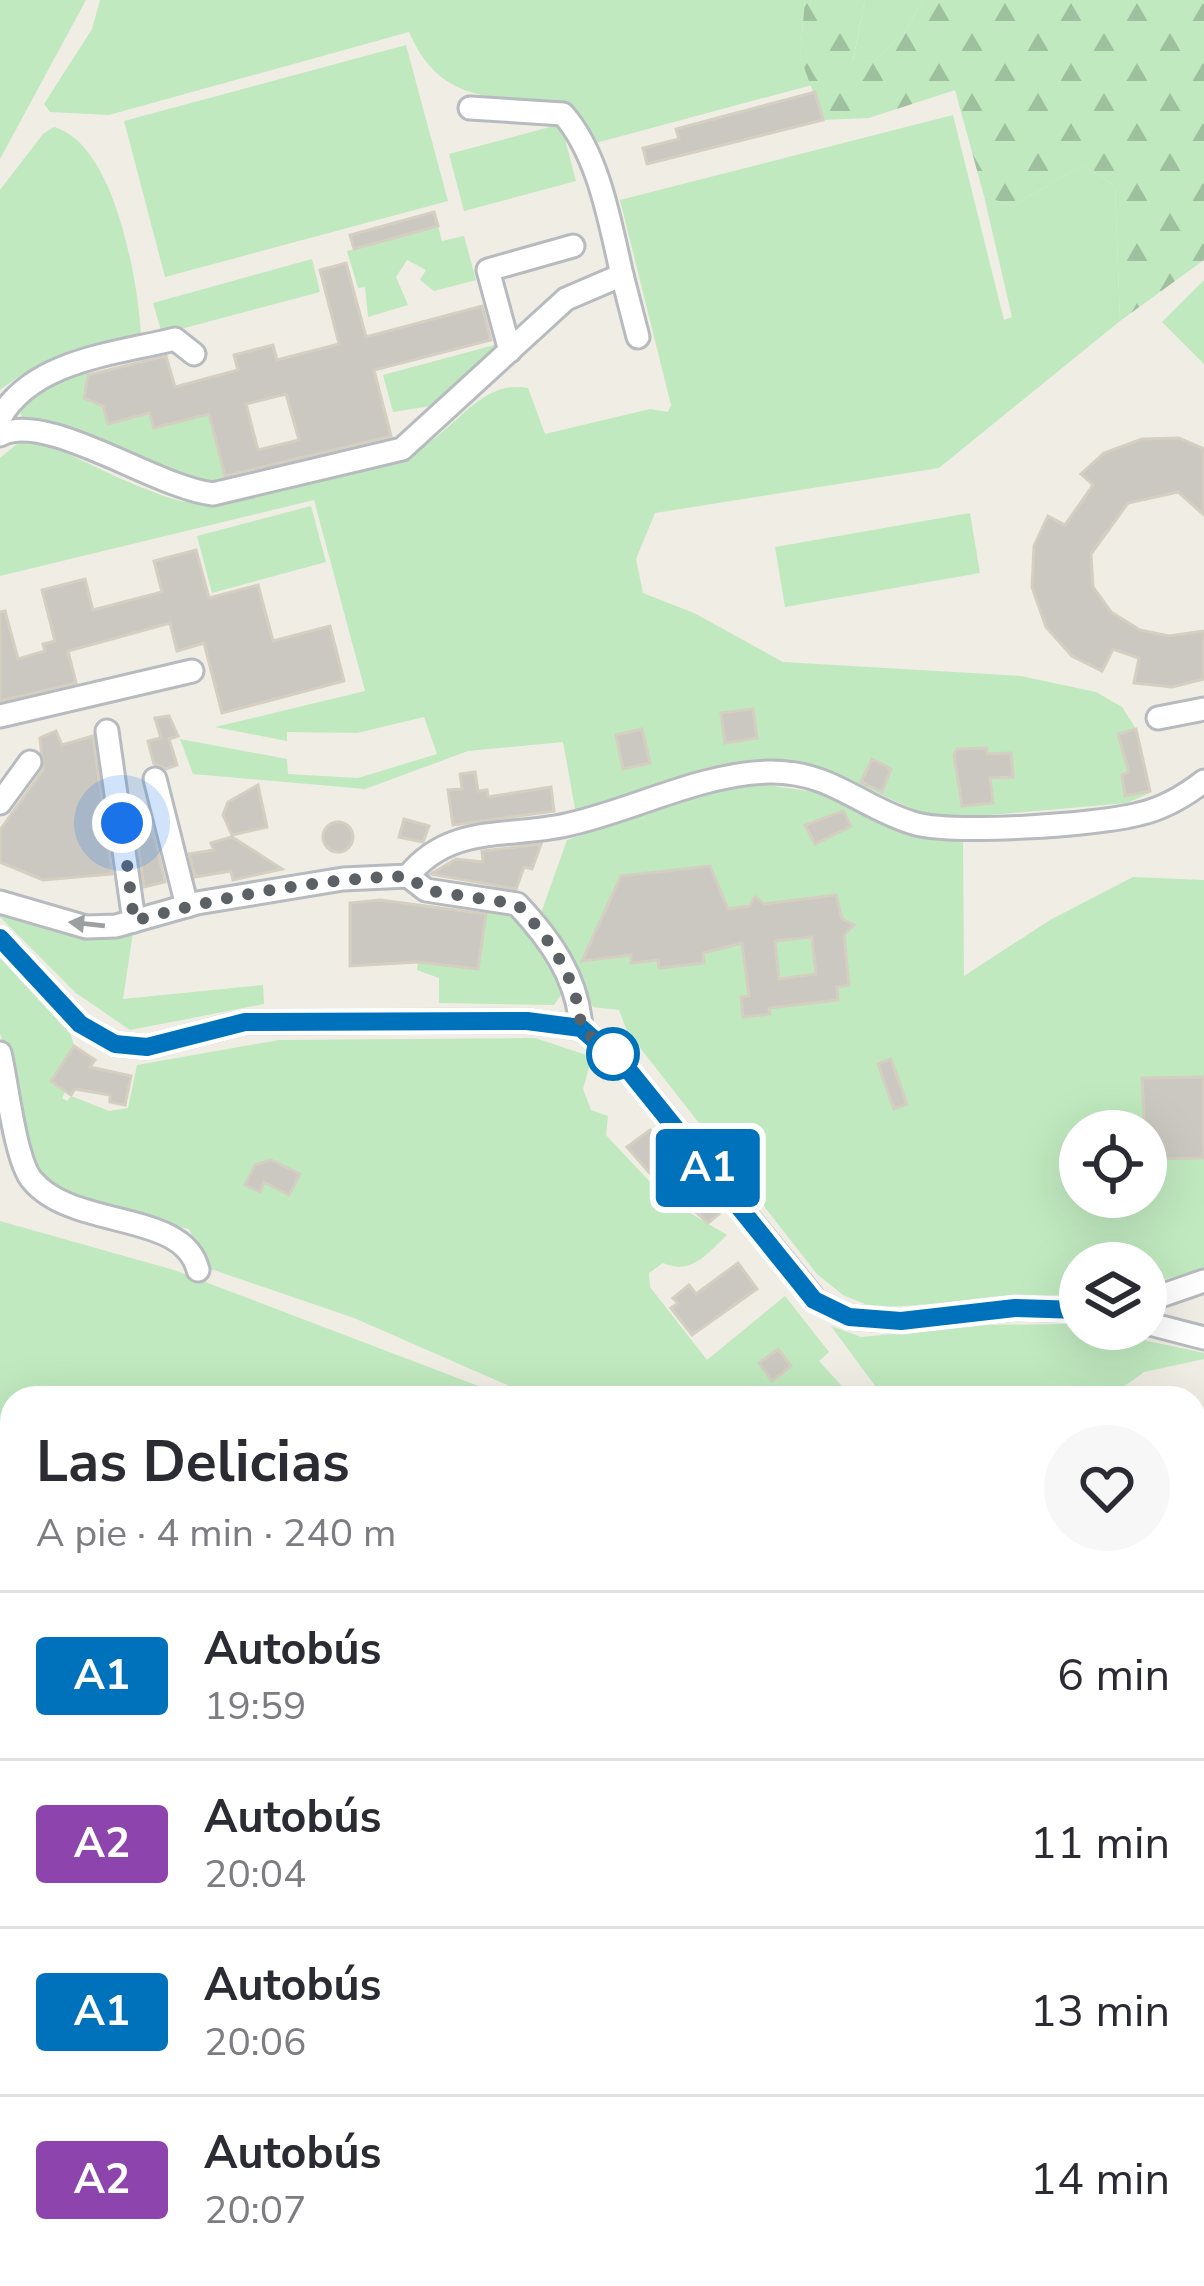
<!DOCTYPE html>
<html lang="es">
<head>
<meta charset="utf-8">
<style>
	body { margin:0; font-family:"Nunito Sans",sans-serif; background:#f7f7f7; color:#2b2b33; height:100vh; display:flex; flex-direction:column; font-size:45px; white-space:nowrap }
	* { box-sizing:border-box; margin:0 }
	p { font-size:39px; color:#7c7c81 }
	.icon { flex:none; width:66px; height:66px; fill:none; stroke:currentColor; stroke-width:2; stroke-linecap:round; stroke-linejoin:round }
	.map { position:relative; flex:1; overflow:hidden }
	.details { position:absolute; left:0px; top:1386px; width:1206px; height:900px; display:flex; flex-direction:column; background:#fff; border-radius:36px 36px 0 0; box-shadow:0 12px 48px #0002 }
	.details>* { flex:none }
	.badge { padding:0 24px; border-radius:9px; font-size:42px; line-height:78px }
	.fabs { position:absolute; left:1059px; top:1110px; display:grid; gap:24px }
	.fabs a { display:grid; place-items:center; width:108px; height:108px; border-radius:50%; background:#fff; box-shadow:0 12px 48px #0002; font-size:60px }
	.you { position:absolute; width:60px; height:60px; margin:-30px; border:9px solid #fff; border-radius:50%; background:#1a73e8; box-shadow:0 0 0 18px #1a73e833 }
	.map>.badge { position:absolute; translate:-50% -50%; box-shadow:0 0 0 6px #fff }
	.round { display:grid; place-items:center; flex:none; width:126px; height:126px; border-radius:63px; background:#f7f7f7 }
	.headline { display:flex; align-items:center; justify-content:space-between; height:204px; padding:0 36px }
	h1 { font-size:57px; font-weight:700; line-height:90px }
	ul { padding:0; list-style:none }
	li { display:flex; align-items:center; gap:36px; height:168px; padding:0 36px; border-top:3px solid #e1e1e2 }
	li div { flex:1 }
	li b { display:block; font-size:45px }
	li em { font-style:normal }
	li .badge { min-width:132px; font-weight:700; text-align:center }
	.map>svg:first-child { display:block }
	.green { fill:#c0e9bf; fill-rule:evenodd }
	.forest { fill:url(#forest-firs) }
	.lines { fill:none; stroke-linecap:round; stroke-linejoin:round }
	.stream { stroke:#a5d9ff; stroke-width:6 }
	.building { fill:#cbc8c1; stroke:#d5cfc2; stroke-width:3; fill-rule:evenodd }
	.minor-casing { stroke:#b7bbbf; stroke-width:27 }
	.minor { stroke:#fff; stroke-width:21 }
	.oneway { fill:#9da0a3 }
	.line-casing { stroke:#fff; stroke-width:27 }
	.line { stroke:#0072bc; stroke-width:18 }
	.walk { stroke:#5c6166; stroke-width:12; stroke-dasharray:0 21.6 }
	.stop-dot { fill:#fff; stroke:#0072bc; stroke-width:6 }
</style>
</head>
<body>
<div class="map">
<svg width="1204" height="2286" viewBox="0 0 1204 2286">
	<defs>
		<pattern id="forest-firs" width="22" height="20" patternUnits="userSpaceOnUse" patternTransform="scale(3)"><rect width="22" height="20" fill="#c0e9bf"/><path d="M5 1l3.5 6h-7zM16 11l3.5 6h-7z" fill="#9fc09f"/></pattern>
	</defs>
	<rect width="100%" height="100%" fill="#f0ede4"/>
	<g class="green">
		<path d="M0,0H86L0,159Z"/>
		<path d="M100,0H805L800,56L812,85L592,144L572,111C500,91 443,111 409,32L109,115L50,112L44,104L92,29Z"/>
		<path d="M865,0H923L905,32L873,62L853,61Z"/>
		<path d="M406,45L448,201L165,277L124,121Z"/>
		<path d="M953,115L1004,320L1012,317L984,196L1012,206L1083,165L1115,186L1120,321L939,468L655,513L636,559L643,593L694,613L783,662L1021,676L1096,692L1122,707L1136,729L1150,793L1127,803L957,818L923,814L829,771L779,763L576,814L563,742L468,751L365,789L193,774L180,739L287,759L288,774L358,778L437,754L424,717L357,733L287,732V741L215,727L365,691L314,500L0,576V458L17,444L36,439C82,459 131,487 180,501C219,511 401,463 435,438C463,417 488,380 528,388L545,434L650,409L668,412L671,405L620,200Z"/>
		<path d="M561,124L576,181L464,211L449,154Z"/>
		<path d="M54,127C115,144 138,281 141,335C88,346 42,357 0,390V190L43,134Z"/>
		<path d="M438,226L442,241L464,236L476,280L434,291L420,280L426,270L407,260L396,277L408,305L368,317L365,287L358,288L347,251Z"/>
		<path d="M312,259L320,292L162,334L153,303Z"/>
		<path d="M1204,280V364L1162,322Z"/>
		<path d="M498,344L444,404L393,412L383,375Z"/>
		<path d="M88,372L83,395L103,406L108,424L149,413L155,428L209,414L228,484L188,486L42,421L22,418L19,409L40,389Z"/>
		<path d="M311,506L326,562L212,593L197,536Z"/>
		<path d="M970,513L980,573L785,607L775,547Z"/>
		<path d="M761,784L835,795L906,833L963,842L964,976L1050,920L1133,877L1204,880V1268L1146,1285V1263H1080V1293L875,1308L843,1295L817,1274L627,1031L619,1010L593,1007L573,962L541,913L567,840L715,791ZM1080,1131H1146V1197H1080Z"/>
		<path d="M0,909L78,934L133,933L123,999L263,985L264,1004L130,1030L76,993L0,917Z"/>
		<path d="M487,909C532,917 544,951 565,989L554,1005L439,1003V978L417,970L418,962L478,969Z"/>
		<path d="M0,958L71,1035L74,1046L51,1081L65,1092L62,1098L67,1101L71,1096L109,1111L128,1108L137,1065L279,1040L535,1038L592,1057L583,1089L591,1110L608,1116L606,1135L665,1198L727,1235C705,1256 691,1275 663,1263L649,1273L650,1287L707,1360L785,1296L829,1352L819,1361L853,1398H537L354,1318L205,1267L189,1229L67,1200L38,1173L0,1033Z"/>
		<path d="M0,1221L174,1270L510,1398H12V1939L0,1945Z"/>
		<path d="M1068,1324L1204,1353V1359L1144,1372L1108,1398H884L831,1326L861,1337L987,1325Z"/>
		<path d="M1195,1418L1204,1423V1637L1194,1641Z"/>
		<path d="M1194,1715L1204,1727V1975L1194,1979Z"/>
		<path d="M12,1957V2059L0,2074V1963Z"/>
		<path d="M1204,2132V2286H1000L1007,2274H1194V2138Z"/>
		<path d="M12,2173V2274H19L16,2286H0V2194Z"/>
		<path d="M32,2274H421L411,2286H30Z"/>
		<path d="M443,2274H525L534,2286H432Z"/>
	</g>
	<g class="forest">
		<path d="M805,0H865L853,60L873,62L905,32L923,0H1204V260L1120,321L1115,186L1083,165L1012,206L984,196L955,90L869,118L823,120L800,56Z"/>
		<path d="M12,2059V2173L0,2194V2074Z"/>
	</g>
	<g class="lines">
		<path class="stream" d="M0,1835L12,1830"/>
	</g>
	<g class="building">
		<path d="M815,92L823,120L647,164L643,148L679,139L676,129Z"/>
		<path d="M434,212L438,226L354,249L350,235Z"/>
		<path d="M346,263L366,337L482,306L491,340L374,370L391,436L225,476L209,414L154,428L149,413L108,424L103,406L84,398L88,375L166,356L175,387L238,370L234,355L273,345L277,360L339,344L320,270ZM286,394L299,440L258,450L246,404Z"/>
		<path d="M1179,438L1204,449V515L1178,492L1128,503L1091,554L1093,587L1111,612L1140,630L1169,636L1204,631V679L1172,687L1134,683L1139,658L1113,649L1102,671L1072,656L1046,627L1032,587L1034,546L1048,516L1065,525L1093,485L1081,474L1104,453L1142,439Z"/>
		<path d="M196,550L209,598L258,585L273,641L330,626L344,681L222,713L204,643L177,651L170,623L68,651L76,683L0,701V612L5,611L18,659L45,651L43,644L55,641L42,590L85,579L93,610L162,592L154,561Z"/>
		<path d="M753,709L757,738L725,743L721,713Z"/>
		<path d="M169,716L178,736L169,739L177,765L166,769L154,764L148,741L161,738L155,718Z"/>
		<path d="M642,729L650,763L623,769L616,735Z"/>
		<path d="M1136,729L1150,791L1125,796L1122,775L1129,772L1118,734Z"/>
		<path d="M56,731L62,745L93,736L112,874L43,880L0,862V830L43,770L40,738Z"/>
		<path d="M987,748V754L1011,753L1013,777L990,778L993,803L962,806L954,755L957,749Z"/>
		<path d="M872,759L891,769L882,792L861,782Z"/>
		<path d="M475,772L478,791L487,790L488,797L551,787L554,811L453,825L448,790L462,789L460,774Z"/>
		<path d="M258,785L267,827L232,835L223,815L228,802Z"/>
		<path d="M843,811L851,826L815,844L805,825Z"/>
		<path d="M148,813L165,882L144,887L134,815Z"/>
		<path d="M404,819L429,826L423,842L399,837Z"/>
		<circle cx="338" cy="837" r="15"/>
		<path d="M232,837L282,869L233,880L231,871L195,877L189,854L214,850L211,843Z"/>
		<path d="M541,844L532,869L524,867L516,889L431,874L456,859L483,862L482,851Z"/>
		<path d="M710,866L728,909L749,906L755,897L764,904L836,895L842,919L854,925L844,935L849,985L837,987L838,1000L769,1008L770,1014L743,1017L741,997L749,996L742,943L703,953L704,963L659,968L658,960L631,963V955L582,961L621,876ZM812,937L816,974L779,979L775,941Z"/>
		<path d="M380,900L486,914L478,969L418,962L350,966V903Z"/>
		<path d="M74,1046L95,1060L90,1067L131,1076L125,1105L110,1102V1095L75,1089L71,1095L51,1081Z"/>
		<path d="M891,1059L907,1104L894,1109L878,1064Z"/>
		<path d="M1204,1077V1158L1146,1159L1142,1078Z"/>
		<path d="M650,1130L661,1144L655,1148L676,1175L685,1168L719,1214L708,1223L679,1197L674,1201L627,1147Z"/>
		<path d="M271,1160L300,1174L289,1195L264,1182L260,1192L245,1185L255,1165Z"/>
		<path d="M738,1263L757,1289L692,1335L671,1308L678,1303L673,1298L689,1285L696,1294Z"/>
		<path d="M778,1349L791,1366L772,1381L759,1363Z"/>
	</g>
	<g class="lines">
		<defs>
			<g id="minor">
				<path d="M622,275L638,337"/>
				<path d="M510,351L488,270L573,246"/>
				<path d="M0,418C33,360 115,354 175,339L194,354"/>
				<path d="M0,435C46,410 156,488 213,494L402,449L566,299L622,275C610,223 599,155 563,114L470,108"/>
				<path d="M0,716L192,671"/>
				<path d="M1158,718L1204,709"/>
				<path d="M107,731L134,921"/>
				<path d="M155,779L187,906"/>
				<path d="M0,803L30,762"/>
				<path d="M408,876L426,890L517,904C550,939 578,978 581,1028"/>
				<path d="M0,902L86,927L116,926L197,903L343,879L408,876C450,824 507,838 566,825C634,810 699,774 769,772C831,771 860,807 913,823C952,835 1097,825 1139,814C1162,809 1186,795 1204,781"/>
				<path d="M0,938L80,1024L115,1044L147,1047L245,1022L527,1021L581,1028L630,1072L815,1300L849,1317L901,1321L1015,1308L1080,1310"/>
				<path d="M0,1053C7,1082 15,1160 32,1180C73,1230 184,1210 198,1270"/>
				<path d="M1146,1301L1204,1281"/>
				<path d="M1146,1323L1204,1338"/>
				<path d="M1194,1999L1204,1994"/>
				<path d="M1194,2122L1204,2118"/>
				<path d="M535,2274L544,2286"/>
				<path d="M421,2286L433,2274"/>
				<path d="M896,2286L910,2274"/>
			</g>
		</defs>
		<use href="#minor" class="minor-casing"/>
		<use href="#minor" class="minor"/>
	</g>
	<defs><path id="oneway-solid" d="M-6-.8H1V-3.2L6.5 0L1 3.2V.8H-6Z" transform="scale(3)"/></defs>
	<use class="oneway" href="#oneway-solid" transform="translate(87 924) rotate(-174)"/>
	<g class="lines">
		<defs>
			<path id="line" d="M0,938L80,1024L115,1044L147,1047L245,1022L527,1021L581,1028L630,1072L814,1300L849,1317L901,1321L1015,1308L1080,1310"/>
		</defs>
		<use href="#line" class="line-casing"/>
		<use href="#line" class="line"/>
		<path class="walk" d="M122,823L134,921C224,896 315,879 409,876L425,890L517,904C550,939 578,979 581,1028L618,1059L613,1054"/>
	</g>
	<circle class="stop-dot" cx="613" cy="1054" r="24"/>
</svg>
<div class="fabs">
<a><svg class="icon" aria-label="locate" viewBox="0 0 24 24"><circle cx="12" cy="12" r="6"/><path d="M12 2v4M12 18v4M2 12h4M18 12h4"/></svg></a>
<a><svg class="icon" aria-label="layers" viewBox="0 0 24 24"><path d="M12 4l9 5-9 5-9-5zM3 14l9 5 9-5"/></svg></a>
</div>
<div class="you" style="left:122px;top:823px"></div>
<b class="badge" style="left:708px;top:1168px;background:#0072bc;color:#fff">A1</b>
<section class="details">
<div class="headline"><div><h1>Las Delicias</h1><p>A pie · 4 min · 240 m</p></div><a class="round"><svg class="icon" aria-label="heart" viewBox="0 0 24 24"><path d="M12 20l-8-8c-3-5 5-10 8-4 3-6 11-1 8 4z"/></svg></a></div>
<ul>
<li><span class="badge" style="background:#0072bc;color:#fff">A1</span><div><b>Autobús</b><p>19:59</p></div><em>6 min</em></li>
<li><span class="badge" style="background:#8e44ad;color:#fff">A2</span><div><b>Autobús</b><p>20:04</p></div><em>11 min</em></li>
<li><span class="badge" style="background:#0072bc;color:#fff">A1</span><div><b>Autobús</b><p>20:06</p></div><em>13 min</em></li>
<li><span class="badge" style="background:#8e44ad;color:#fff">A2</span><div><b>Autobús</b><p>20:07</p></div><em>14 min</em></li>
</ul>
</section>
</div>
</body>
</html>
